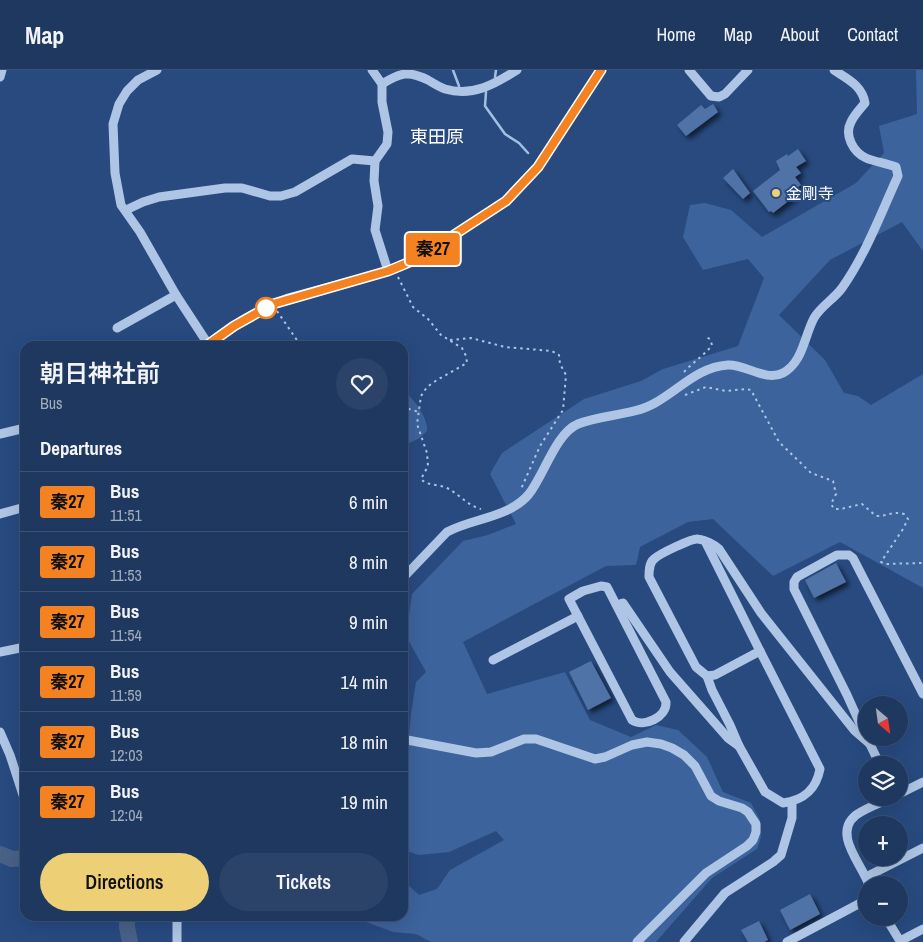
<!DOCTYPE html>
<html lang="en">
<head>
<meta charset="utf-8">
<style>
	body { margin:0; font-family:"Archivo Narrow","Noto Sans JP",sans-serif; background:#2b4368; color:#f1f3f6; height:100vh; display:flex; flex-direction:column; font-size:19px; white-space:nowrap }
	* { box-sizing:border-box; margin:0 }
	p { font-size:16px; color:#a1acbd }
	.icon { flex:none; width:28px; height:28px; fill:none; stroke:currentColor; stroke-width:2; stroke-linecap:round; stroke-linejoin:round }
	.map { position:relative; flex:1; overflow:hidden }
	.panel { position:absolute; left:20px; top:271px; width:388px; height:580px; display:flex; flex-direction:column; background:#1e385f; border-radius:15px; box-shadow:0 5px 20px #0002,0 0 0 1px #3c5274 }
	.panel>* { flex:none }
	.badge { padding:0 10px; border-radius:4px; font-size:18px; line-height:32px }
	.needle { width:32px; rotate:151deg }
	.controls { position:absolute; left:858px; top:626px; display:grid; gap:10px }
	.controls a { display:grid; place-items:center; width:50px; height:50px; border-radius:50%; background:#1e385f; box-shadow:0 5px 20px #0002,0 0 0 1px #3c5274; font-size:25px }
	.map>.badge { position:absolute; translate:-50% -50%; box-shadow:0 0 0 2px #fff }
	h2 { padding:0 20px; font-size:19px; line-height:45px }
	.round { display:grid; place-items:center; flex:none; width:52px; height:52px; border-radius:26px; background:#2b4368 }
	.overview { display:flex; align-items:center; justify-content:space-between; height:85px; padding:0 20px }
	h1 { font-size:24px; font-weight:600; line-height:38px }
	.button { display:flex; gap:10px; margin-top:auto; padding:10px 20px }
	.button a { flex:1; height:58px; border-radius:30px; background:#edcf75; color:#111; font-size:20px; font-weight:600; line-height:58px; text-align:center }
	.button a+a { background:#2b4368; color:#f1f3f6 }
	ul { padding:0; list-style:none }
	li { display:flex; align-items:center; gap:15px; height:60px; padding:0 20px; border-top:1px solid #3c5274 }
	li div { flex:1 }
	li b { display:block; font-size:19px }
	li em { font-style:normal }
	li .badge { min-width:55px; font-weight:700; text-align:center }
	header { display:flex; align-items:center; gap:30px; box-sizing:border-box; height:70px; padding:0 25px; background:#1e385f; border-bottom:1px solid #3c5274 }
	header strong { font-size:24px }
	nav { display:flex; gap:28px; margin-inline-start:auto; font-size:18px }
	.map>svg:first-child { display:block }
	.green { fill:#3c639c }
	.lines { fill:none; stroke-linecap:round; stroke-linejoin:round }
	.stream { stroke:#a3bfe5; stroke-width:2.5 }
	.river { stroke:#486187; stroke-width:16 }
	.building { fill:#5073a7; filter:url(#shadow) }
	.path { stroke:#aec5e5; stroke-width:2; stroke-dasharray:2.5 4; stroke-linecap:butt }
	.minor { stroke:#aec5e5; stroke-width:9 }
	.line-casing { stroke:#fff; stroke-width:11 }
	.line { stroke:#f58220; stroke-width:8 }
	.poi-dot { fill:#edcf75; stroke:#284a7f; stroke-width:2 }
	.stop-dot { fill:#fff; stroke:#f58220; stroke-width:2.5 }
	.labels { text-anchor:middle; stroke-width:4; stroke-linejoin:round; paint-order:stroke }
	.poi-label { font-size:16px; fill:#fff; stroke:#284a7f; text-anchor:start }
	.neighbourhood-label { font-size:18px; fill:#fff; stroke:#284a7f }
</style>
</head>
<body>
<header>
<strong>Map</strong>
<nav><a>Home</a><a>Map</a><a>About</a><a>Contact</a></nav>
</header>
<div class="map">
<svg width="923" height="872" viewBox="0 0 923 872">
	<defs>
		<filter id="shadow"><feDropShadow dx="3.5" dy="3.5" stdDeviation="2.5" flood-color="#0009"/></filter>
	</defs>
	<rect width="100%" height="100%" fill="#284a7f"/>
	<g class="green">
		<path d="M916,0H923V181L902,152L830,190L779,245L825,290L844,323L858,326L871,335L923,304V518L840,472L773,506L713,449L688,452L640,477L636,495L606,496L463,572L487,624L565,602L590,650L631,667L656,655L678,660L707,687L723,722L751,733L760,750L761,767L757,779L712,808L656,872H431L416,864L393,862L350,846H402L403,813L405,812L419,825L437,819L450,800L504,770L496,761L449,782L419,785L403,780V678H408L411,643L416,612L426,602L406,566L412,524L463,471L488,465L516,454L490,404L502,383L584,329L641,311L663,299L738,276L764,208L748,189L703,200L683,167L690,135L705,133L731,140L762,167L856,113L884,83L879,56L917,44Z"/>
		<path d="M402,319C413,328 428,347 427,361L420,368L403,376Z"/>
	</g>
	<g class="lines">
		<g class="stream">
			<path d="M453,0L459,16"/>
			<path d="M495,7L496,0"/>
			<path d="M486,22L485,36L505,64L519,73L528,83"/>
		</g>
		<g class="river">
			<path d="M0,784L12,789L25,788"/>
			<path d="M127,846V857L130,872"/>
		</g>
	</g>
	<g class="building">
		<path d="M713,34L718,42L686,66L677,55L701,35L705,39Z"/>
		<path d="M798,79L806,91L796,97L801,103L795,107L801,115L795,119L798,122L794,125L795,126L773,143L771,141L769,142L753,121L780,100L776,91L787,84L788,86Z"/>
		<path d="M733,99L750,123L743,129L723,108Z"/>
		<path d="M836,493L846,512L814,528L805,510Z"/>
		<path d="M591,591L611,628L588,640L569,602Z"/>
		<path d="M810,824L820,844L790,860L780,840Z"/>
		<path d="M759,851L768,870L764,872H748L741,860Z"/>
	</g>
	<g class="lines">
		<g class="path">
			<path d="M398,207L413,237L428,249L441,265L462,278L466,286L467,293L437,310L427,317L421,326L417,354L427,383L428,396L421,409C427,416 438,414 447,418C459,424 468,436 481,439"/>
			<path d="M277,241L301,276"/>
			<path d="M450,270L471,268L505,277L552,281L559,285L560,294L566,305L563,340L540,376L521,419"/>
			<path d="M684,302C693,292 705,285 712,275L710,269L704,266"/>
			<path d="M685,325L706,317L726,321L746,319L751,320L779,372L811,403L833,411L836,424L831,434L834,439H841L862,434L876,446C888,446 893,441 904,444L908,449L903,459L881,492L885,494L923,493"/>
			<path d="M402,337L419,342"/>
			<path d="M402,479L406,484L407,491"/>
		</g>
		<g class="minor">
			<path d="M157,0L138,10L127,21L119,34L113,54L115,103L121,135L140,162L176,225L208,274"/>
			<path d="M372,0L382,14V32L388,62L387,74L375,91L374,111L378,136L375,160L388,201"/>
			<path d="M689,0L711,26L719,27L725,24L748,0"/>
			<path d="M0,7L2,0"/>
			<path d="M382,14C400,3 408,0 428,10C433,13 439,17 445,19C473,27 495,14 517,0"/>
			<path d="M126,140L143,132L159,127L225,118H242L270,126H281L295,122L352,89L375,91"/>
			<path d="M117,258L176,225"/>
			<path d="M206,276C230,256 259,239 288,228L388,201L417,189L506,131L538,97L601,0"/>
			<path d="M0,364L25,358"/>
			<path d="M0,444L25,437"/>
			<path d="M705,471L760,581L715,605L707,606L696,597L649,507C649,501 649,493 654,489C659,484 692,468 698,469C705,470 714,474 719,479L761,543L854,660L869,673"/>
			<path d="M402,509L447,462C473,448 509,448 529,424C544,405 556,363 578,354C603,344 632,346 655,333C680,319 698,297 728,295C745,294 766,312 783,303C803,292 804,267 814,248C821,236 834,229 842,218C866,184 881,143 898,106L896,97C886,93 875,92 866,88C853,82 844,65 851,52C854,45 860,39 865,33C862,15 847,9 834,0"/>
			<path d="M601,516L607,517L666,632C667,647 644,658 632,650L569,529L583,521Z"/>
			<path d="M617,535L623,533L670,602L728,668L739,676"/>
			<path d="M0,582L25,577"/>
			<path d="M493,590L578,546"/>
			<path d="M707,606L712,620L730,655L739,676L765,722L783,733C804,730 816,720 820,699L760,581"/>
			<path d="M0,662L10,685L25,731"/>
			<path d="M866,667L847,625L794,519V512L797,507L837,485H849L853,488L923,624"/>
			<path d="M867,668L880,695"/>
			<path d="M402,669L476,683L491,682L524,669H536L595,689L605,687L632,675L647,672L661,674L672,678L684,685L695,696L711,726L719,731L742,738L748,742L756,754V762L753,770L747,776L706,803L637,872"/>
			<path d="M899,724L923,712"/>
			<path d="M866,807L923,778"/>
			<path d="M869,815C862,794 832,764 856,745C866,738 880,733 891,728"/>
			<path d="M886,848L900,871L923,859"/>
			<path d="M177,872V846"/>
			<path d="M684,872L725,823L773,792L781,785L792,748V732"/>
			<path d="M787,872L866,830"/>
		</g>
	</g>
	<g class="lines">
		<defs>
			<path id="line" d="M206,276L234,256L273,234L388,201L417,189L506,131L538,97L601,0"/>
		</defs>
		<use href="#line" class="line-casing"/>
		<use href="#line" class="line"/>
	</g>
	<circle class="poi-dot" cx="776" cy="123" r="5"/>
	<circle class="stop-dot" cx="266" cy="238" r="10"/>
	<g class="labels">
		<g class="poi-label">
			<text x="786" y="129">金剛寺</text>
		</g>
		<g class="neighbourhood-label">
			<text x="437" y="73">東田原</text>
		</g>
	</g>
</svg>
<div class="controls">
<a><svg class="needle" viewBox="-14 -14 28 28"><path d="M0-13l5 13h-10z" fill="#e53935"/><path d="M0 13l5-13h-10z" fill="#a1acbd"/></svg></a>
<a><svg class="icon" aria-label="layers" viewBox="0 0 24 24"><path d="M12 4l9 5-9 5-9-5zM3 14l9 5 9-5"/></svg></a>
<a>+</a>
<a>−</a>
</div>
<b class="badge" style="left:433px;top:179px;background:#f58220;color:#111">秦27</b>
<section class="panel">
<div class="overview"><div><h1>朝日神社前</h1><p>Bus</p></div><a class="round"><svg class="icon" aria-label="heart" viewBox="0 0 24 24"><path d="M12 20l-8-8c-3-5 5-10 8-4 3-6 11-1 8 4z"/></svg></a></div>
<h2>Departures</h2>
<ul>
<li><span class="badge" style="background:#f58220;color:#111">秦27</span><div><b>Bus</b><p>11:51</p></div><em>6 min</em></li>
<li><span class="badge" style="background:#f58220;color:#111">秦27</span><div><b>Bus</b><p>11:53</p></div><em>8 min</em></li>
<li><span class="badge" style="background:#f58220;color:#111">秦27</span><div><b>Bus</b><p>11:54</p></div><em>9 min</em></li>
<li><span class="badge" style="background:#f58220;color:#111">秦27</span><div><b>Bus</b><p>11:59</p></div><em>14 min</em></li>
<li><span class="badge" style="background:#f58220;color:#111">秦27</span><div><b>Bus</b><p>12:03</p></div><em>18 min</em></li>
<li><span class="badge" style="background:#f58220;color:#111">秦27</span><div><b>Bus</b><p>12:04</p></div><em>19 min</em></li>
</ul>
<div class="button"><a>Directions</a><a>Tickets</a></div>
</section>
</div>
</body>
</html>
